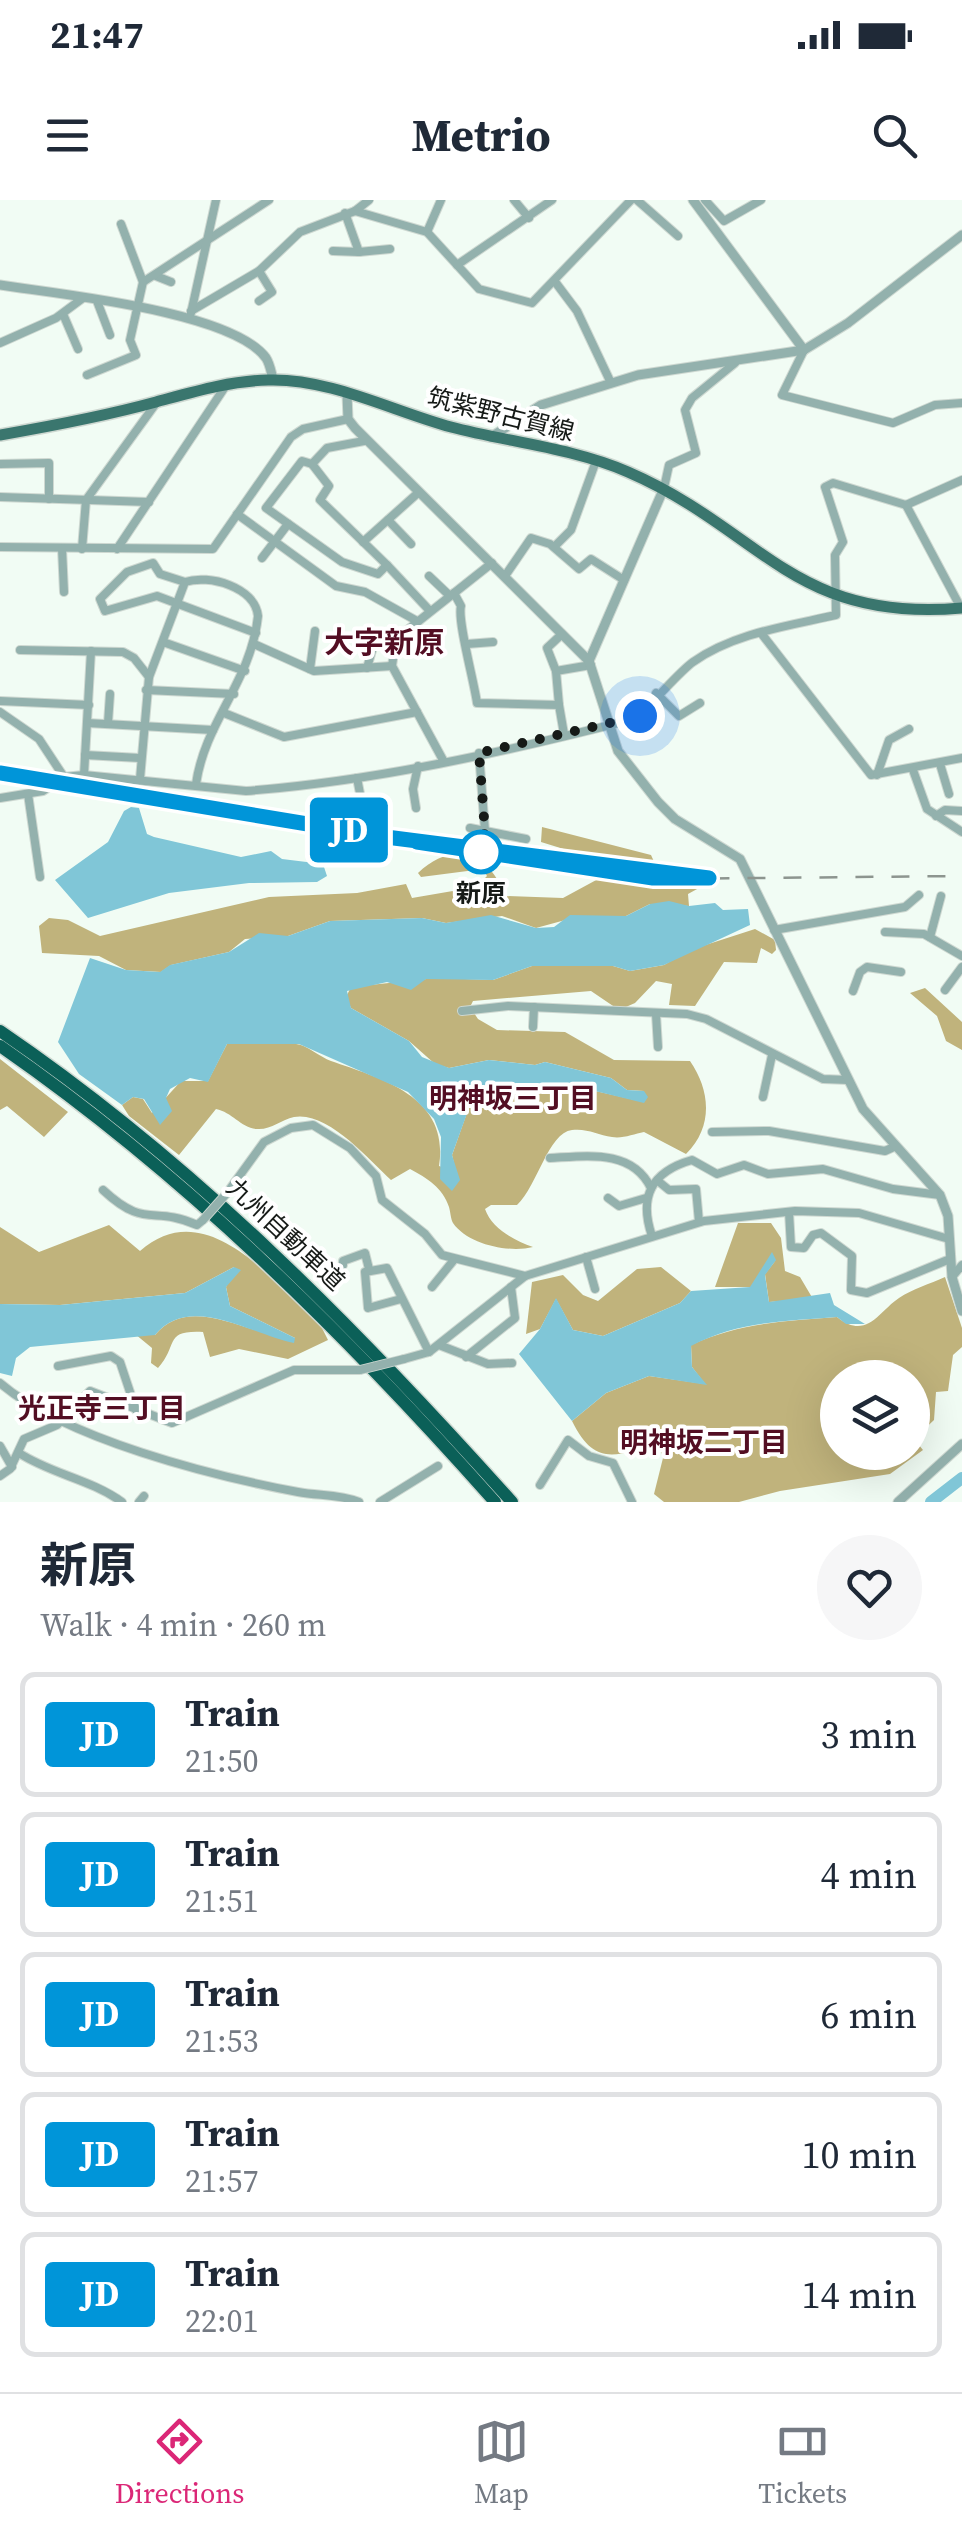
<!DOCTYPE html>
<html lang="en">
<head>
<meta charset="utf-8">
<style>
	body { margin:0; font-family:"Source Serif 4","Noto Sans JP",serif; background:#f6f6f7; color:#1f2937; height:100vh; display:flex; flex-direction:column; font-size:38px; white-space:nowrap }
	* { box-sizing:border-box; margin:0 }
	p { font-size:32px; color:#747a83 }
	.icon { flex:none; width:55px; height:55px; fill:none; stroke:currentColor; stroke-width:2; stroke-linecap:round; stroke-linejoin:round }
	.map { position:relative; height:1302px; overflow:hidden }
	.panel { display:flex; flex-direction:column; background:#fff; flex:1 }
	.panel>* { flex:none }
	.badge { padding:0 20px; border-radius:8px; font-size:35px; line-height:65px }
	.tools { position:absolute; left:820px; top:1160px; display:grid; gap:20px }
	.tools a { display:grid; place-items:center; width:110px; height:110px; border-radius:50%; background:#fff; box-shadow:0 10px 40px #0002; font-size:50px }
	.you { position:absolute; width:50px; height:50px; margin:-25px; border:8px solid #fff; border-radius:50%; background:#1a73e8; box-shadow:0 0 0 15px #1a73e833 }
	.map>.badge { position:absolute; translate:-50% -50%; box-shadow:0 0 0 5px #fff }
	.round { display:grid; place-items:center; flex:none; width:105px; height:105px; border-radius:52px; background:#f6f6f7 }
	.summary { display:flex; align-items:center; justify-content:space-between; height:170px; padding:0 40px }
	h1 { font-size:48px; font-weight:700; line-height:75px }
	ul { padding:0; list-style:none }
	li { display:flex; align-items:center; gap:30px; height:125px; margin:0 20px 15px; padding:0 20px; border:5px solid #e0e1e3; border-radius:15px }
	li div { flex:1 }
	li b { display:block; font-size:38px }
	li em { font-style:normal }
	li .badge { min-width:110px; font-weight:700; text-align:center }
	.status { display:flex; justify-content:space-between; align-items:center; height:70px; padding:0 50px; background:#fff; direction:ltr }
	.status svg { height:28px; fill:currentColor }
	header { display:flex; justify-content:space-between; align-items:center; height:130px; padding:0 40px; background:#fff; font-size:45px; font-weight:700 }
	.tab-bar { display:flex; justify-content:space-around; align-items:center; height:140px; border-top:2px solid #e0e1e3; background:#fff; font-size:28px; color:#747a83 }
	.tab-bar a { display:grid; justify-items:center; gap:5px }
	.tab-bar .active { color:#db2777 }
	.map>svg:first-child { display:block }
	.forest { fill:#c0b37c; fill-rule:evenodd }
	.water { fill:#80c6d7 }
	.lines { fill:none; stroke-linecap:round; stroke-linejoin:round }
	.river { stroke:#80c6d7; stroke-width:12 }
	.minor-casing { stroke:#ced8d1; stroke-width:10 }
	.tertiary-casing { stroke:#ced8d1; stroke-width:11 }
	.primary-casing { stroke:#ced8d1; stroke-width:14 }
	.motorway-casing { stroke:#ced8d1; stroke-width:15 }
	.minor { stroke:#93b1ad; stroke-width:8 }
	.tertiary { stroke:#93b1ad; stroke-width:9 }
	.primary { stroke:#3a766e; stroke-width:11 }
	.motorway { stroke:#0b6058; stroke-width:12 }
	.rail { stroke:#8d958f; stroke-width:2.5; stroke-dasharray:18 18; stroke-linecap:butt }
	.minor-bridge-casing { stroke:#ced8d1; stroke-width:10; stroke-linecap:butt }
	.minor-bridge { stroke:#93b1ad; stroke-width:8 }
	.line-casing { stroke:#fff; stroke-width:22 }
	.line { stroke:#0095d9; stroke-width:15 }
	.walk { stroke:#161a17; stroke-width:10; stroke-dasharray:0 18 }
	.stop-dot { fill:#fff; stroke:#0095d9; stroke-width:5 }
	.labels { text-anchor:middle; stroke-width:8; stroke-linejoin:round; paint-order:stroke }
	.street-label { font-size:25px; fill:#161a17; stroke:#fff }
	.stop-label { font-size:25px; font-weight:bold; fill:#161a17; stroke:#fff }
	.neighbourhood-label { font-size:28px; font-weight:bold; fill:#530e23; stroke:#fff }
	.quarter-label { font-size:30px; font-weight:bold; fill:#530e23; stroke:#fff }
</style>
</head>
<body>
<div class="status"><b>21:47</b><svg viewBox="0 0 49 12"><path d="M0 12V9h3v3zM5 12V6h3v6zM10 12V3h3v9zM15 12V0h3v12zM26 1h20v11H26zM47 4h2v5h-2z"/></svg></div>
<header><svg class="icon" aria-label="menu" viewBox="0 0 24 24"><path d="M4 6h16M4 12h16M4 18h16"/></svg>Metrio<svg class="icon" aria-label="search" viewBox="0 0 24 24"><circle cx="10" cy="10" r="6"/><path d="M15 15l6 6"/></svg></header>
<div class="map">
<svg width="962" height="1302" viewBox="0 0 962 1302">
	<rect width="100%" height="100%" fill="#f1fcf4"/>
	<g class="forest">
		<path d="M542,627L651,655L662,679L704,678L708,683L688,694L689,706L650,704L626,716H580L536,728L502,716L446,723L422,718L330,721L288,736L245,739L229,752L171,765L161,772L126,770L99,756L42,753L39,726L49,718L68,720L100,736L269,697L357,693L406,684L412,698L476,687L487,676L483,669L421,677L418,673C452,640 490,652 505,696L563,698L611,672L609,663L541,642Z"/>
		<path d="M755,729L775,740L776,750L772,754L761,748L757,763L724,762L695,806L669,805L672,784L656,781L635,803L619,810L591,791L473,801L470,807L478,819L497,830L565,832L614,860L690,861C710,890 714,926 686,954L644,932C634,934 622,939 612,937C598,935 587,928 572,930C548,933 538,985 517,1005H491L485,1009C492,1029 514,1040 533,1047C510,1053 468,1045 453,1023C451,1020 450,1010 449,1007C443,988 427,978 410,969L391,980C368,959 328,911 294,917C281,920 271,930 257,929C241,928 232,912 216,909L179,955L129,916L122,905L133,897L143,899L152,913L181,881H208L227,844C250,844 274,841 296,844C307,845 320,857 331,861C383,879 450,897 439,966L456,972L452,955L469,907L499,890H591L644,902V891L627,890L611,878L545,862L535,865L489,860L449,868L435,864L409,841L351,808L346,797L351,787L436,778L493,780L532,766H613L630,771L664,765L690,750Z"/>
		<path d="M925,788L962,822V850L946,841L937,816L910,793Z"/>
		<path d="M0,859L68,912L44,937L7,906L0,910Z"/>
		<path d="M738,1023H771L781,1038L785,1071L800,1077L813,1099L769,1102L765,1074L776,1060L751,1087H715Z"/>
		<path d="M109,1025L140,1051C205,994 269,1078 318,1120L328,1140L288,1159L239,1149L210,1157L203,1132C163,1130 179,1145 158,1168L151,1163L152,1148L135,1134L155,1135C191,1091 251,1138 295,1138L230,1106L226,1087L234,1067L185,1093L60,1105L0,1104V1027L39,1052Z"/>
		<path d="M661,1067L691,1091L680,1103L603,1136L573,1130L556,1099L540,1129L526,1134L532,1082L563,1075L583,1095L598,1101L637,1069Z"/>
		<path d="M945,1077L962,1128V1147L953,1155L948,1191L936,1192L934,1220L914,1239L923,1250L890,1274L780,1291L739,1302H664L654,1294L663,1258L659,1244C616,1255 595,1268 572,1221L606,1193L649,1176L705,1184L692,1167L691,1145C739,1123 785,1121 837,1117C867,1141 879,1111 899,1098C912,1089 930,1084 945,1077ZM838,1178H912V1252H838Z"/>
	</g>
	<g class="water">
		<path d="M131,607L139,608L147,634L154,637L241,657L271,651L282,659L323,664L327,676L317,682L249,683L169,693L88,718L55,680L108,642L124,611Z"/>
		<path d="M669,701L689,706L715,703L723,710L748,709L750,725L664,765L630,771L613,766H532L493,780L426,779L411,790L387,782L347,791L351,808L409,841L422,857L449,868L489,860L535,865L545,862L611,878L627,890L644,891L648,897L644,903L591,890H499L469,908L452,955L460,980L452,991L440,979L441,937L434,919L408,892L299,844H227L208,882L190,878L170,889L166,898L172,911L160,925L144,899L133,897L122,905L79,874L58,842L90,758L126,770L160,772L170,765L229,752L259,733L288,736L330,721L422,718L446,723L491,715L536,728L554,727L570,715L626,716L650,704Z"/>
		<path d="M772,1052L776,1060L765,1075L769,1102L830,1093L834,1105L865,1124H846L837,1117C786,1121 738,1121 691,1146L692,1167L707,1185L649,1176L606,1193L572,1221L519,1154L540,1129L556,1098L573,1130L603,1136L680,1103L691,1091L750,1087Z"/>
		<path d="M234,1067L241,1070L226,1087L230,1106L295,1138L294,1143C252,1135 190,1092 155,1135L30,1147L16,1158L12,1176L0,1173V1104L60,1105L185,1093Z"/>
	</g>
	<g class="lines">
		<path class="river" d="M931,1302L962,1278"/>
		<defs>
			<g id="minor">
				<path d="M514,0L529,18"/>
				<path d="M637,0L678,36"/>
				<path d="M705,0L724,21L761,0"/>
				<path d="M355,11L369,0"/>
				<path d="M345,13L359,52L390,49"/>
				<path d="M427,32L441,0"/>
				<path d="M333,51L359,52"/>
				<path d="M457,65L552,0"/>
				<path d="M156,76L171,82"/>
				<path d="M143,82L269,0"/>
				<path d="M556,83L577,111L611,183"/>
				<path d="M97,101L110,135"/>
				<path d="M259,101L272,92L259,71"/>
				<path d="M191,111L259,71L300,32L355,11L427,32L479,89L532,103L631,0"/>
				<path d="M191,113L216,0"/>
				<path d="M63,114L78,149"/>
				<path d="M0,143L56,118L83,98"/>
				<path d="M804,150L782,195L893,223L935,205L962,203"/>
				<path d="M87,175L136,155L130,140L143,82L121,24"/>
				<path d="M364,241L327,248L312,264L302,261L266,308L342,362L378,374L387,365L430,411"/>
				<path d="M0,264L49,263V299"/>
				<path d="M312,264L329,286L320,300L387,365"/>
				<path d="M664,288L669,265L696,253L685,210L692,198L735,163"/>
				<path d="M0,297L149,302"/>
				<path d="M906,305L961,408"/>
				<path d="M237,314L336,386L365,392L417,421"/>
				<path d="M388,320L411,344"/>
				<path d="M363,342L419,292"/>
				<path d="M0,347L213,349L291,237L303,229L348,219"/>
				<path d="M554,347L571,330L596,261"/>
				<path d="M62,348L64,392"/>
				<path d="M82,349L86,300L157,202"/>
				<path d="M117,349L227,184"/>
				<path d="M262,358L288,324"/>
				<path d="M429,376L450,396"/>
				<path d="M505,376L531,338L550,344L579,369L591,359L624,380"/>
				<path d="M185,382L160,374L153,363L127,372L100,399L105,411L157,396L256,433"/>
				<path d="M454,393L461,406C457,420 474,481 477,503L559,505L564,534"/>
				<path d="M761,433L871,575L962,558"/>
				<path d="M163,442L245,471"/>
				<path d="M254,444L314,471L392,466"/>
				<path d="M467,444L493,442"/>
				<path d="M20,450L123,452L134,458L149,477"/>
				<path d="M367,468L375,440"/>
				<path d="M310,469L315,431"/>
				<path d="M556,471L547,448L562,434"/>
				<path d="M146,490L234,494"/>
				<path d="M656,493L679,516L700,503"/>
				<path d="M0,501L89,505"/>
				<path d="M559,505L556,471L591,465"/>
				<path d="M0,512L39,539L64,577"/>
				<path d="M224,513L284,537L417,512"/>
				<path d="M87,523L213,530"/>
				<path d="M108,523L110,494"/>
				<path d="M479,553L485,631"/>
				<path d="M85,555L140,558"/>
				<path d="M443,560L392,466L396,439L492,363"/>
				<path d="M940,564L949,594"/>
				<path d="M913,570L927,609L962,632"/>
				<path d="M84,575L91,451"/>
				<path d="M877,575L889,540L909,529"/>
				<path d="M357,578L363,609"/>
				<path d="M140,579L149,477L185,382C209,374 255,387 258,416C251,482 205,521 196,584"/>
				<path d="M28,594L40,677"/>
				<path d="M0,598L43,591L64,577L84,575L246,591C374,581 505,552 630,520C644,515 675,475 693,462C734,433 788,426 836,415L835,355L843,342L825,287L833,283L906,305L962,280"/>
				<path d="M416,608L413,589L418,566"/>
				<path d="M936,616L945,610L962,611"/>
				<path d="M470,628L526,639"/>
				<path d="M774,730L905,707L919,695"/>
				<path d="M885,732L924,734L962,756"/>
				<path d="M930,737L941,696"/>
				<path d="M945,790L962,767"/>
				<path d="M853,791L860,772L867,767L901,772"/>
				<path d="M462,811L508,806L687,814L706,819L823,879L848,880"/>
				<path d="M656,814L658,847"/>
				<path d="M533,827L534,807"/>
				<path d="M763,897L772,855"/>
				<path d="M712,932L769,931L885,951L896,946"/>
				<path d="M550,958C588,956 632,949 651,988"/>
				<path d="M658,981L669,990L696,989L699,1022"/>
				<path d="M103,990C146,1030 152,1005 197,1025L203,1020"/>
				<path d="M227,993L264,942L291,928L313,925L350,948L376,976L382,1000L425,1034L442,1055L525,1076"/>
				<path d="M608,998L619,1006L646,998"/>
				<path d="M789,1012L791,1047L804,1048L813,1035L821,1033L852,1056L851,1090L867,1093L950,1059"/>
				<path d="M652,1036C639,998 650,972 692,960L717,974L744,965L768,974L823,969L893,989L940,995"/>
				<path d="M586,1057L595,1089"/>
				<path d="M343,1065V1061L365,1053L369,1069"/>
				<path d="M952,1077L962,1065"/>
				<path d="M432,1087L453,1061"/>
				<path d="M401,1099L368,1108L365,1072L387,1068L429,1152"/>
				<path d="M439,1145L488,1164L512,1163"/>
				<path d="M466,1157L515,1118L511,1087"/>
				<path d="M404,1159L429,1152L525,1076L704,1021L795,1011L859,1013L949,1039"/>
				<path d="M58,1166L111,1156L120,1162L136,1210"/>
				<path d="M0,1183C65,1239 213,1276 298,1292C319,1296 339,1294 359,1302"/>
				<path d="M0,1246L12,1267"/>
				<path d="M19,1253C51,1274 90,1279 122,1302"/>
				<path d="M0,1276L10,1269L24,1239L57,1225L90,1191L172,1223L294,1170H360"/>
				<path d="M540,1285L568,1240L589,1256L613,1263L632,1302"/>
				<path d="M139,1302L144,1296"/>
				<path d="M380,1302L438,1266"/>
			</g>
			<g id="tertiary">
				<path d="M693,0L804,150"/>
				<path d="M0,85C57,94 232,111 266,158C270,164 271,172 273,179"/>
				<path d="M347,194L348,219L355,228L589,461L618,551L658,602L675,619L740,659L863,909L940,995L948,1016L952,1077L962,1111"/>
				<path d="M491,237L541,205L638,175L804,150L848,123L962,35"/>
				<path d="M589,461L664,288"/>
				<path d="M898,1302L962,1244"/>
			</g>
			<path id="primary" d="M0,235C52,226 105,216 156,202C193,192 229,181 268,180C330,178 392,211 451,227C508,242 573,248 628,272C762,330 793,423 962,408"/>
			<g id="motorway">
				<path d="M0,831C194,963 356,1128 512,1302"/>
				<path d="M0,846C186,975 345,1133 495,1302"/>
			</g>
		</defs>
		<use href="#minor" class="minor-casing"/>
		<use href="#tertiary" class="tertiary-casing"/>
		<use href="#primary" class="primary-casing"/>
		<use href="#motorway" class="motorway-casing"/>
		<use href="#minor" class="minor"/>
		<use href="#tertiary" class="tertiary"/>
		<use href="#primary" class="primary"/>
		<use href="#motorway" class="motorway"/>
		<path class="rail" d="M0,573L653,679L962,676"/>
		<defs>
			<g id="minor-bridge">
				<path d="M203,1020L227,993"/>
				<path d="M360,1170L404,1159"/>
			</g>
		</defs>
		<use href="#minor-bridge" class="minor-bridge-casing"/>
		<use href="#minor-bridge" class="minor-bridge"/>
	</g>
	<g class="lines">
		<defs>
			<path id="line" d="M0,573L386,637L709,678H653L417,642"/>
		</defs>
		<use href="#line" class="line-casing"/>
		<use href="#line" class="line"/>
		<path class="walk" d="M481,652L485,631L479,553L640,516"/>
	</g>
	<circle class="stop-dot" cx="481" cy="652" r="20"/>
	<g class="labels">
		<g class="street-label">
			<text transform="translate(501 214) rotate(14)" y="9">筑紫野古賀線</text>
			<text transform="translate(286 1034) rotate(43)" y="9">九州自動車道</text>
		</g>
		<g class="stop-label">
			<text x="481" y="702">新原</text>
		</g>
		<g class="neighbourhood-label">
			<text x="513" y="908">明神坂三丁目</text>
			<text x="102" y="1218">光正寺三丁目</text>
			<text x="704" y="1252">明神坂二丁目</text>
		</g>
		<g class="quarter-label">
			<text x="384" y="453">大字新原</text>
		</g>
	</g>
</svg>
<div class="tools">
<a><svg class="icon" aria-label="layers" viewBox="0 0 24 24"><path d="M12 4l9 5-9 5-9-5zM3 14l9 5 9-5"/></svg></a>
</div>
<div class="you" style="left:640px;top:516px"></div>
<b class="badge" style="left:349px;top:630px;background:#0095d9;color:#fff">JD</b>
</div>
<section class="panel">
<div class="summary"><div><h1>新原</h1><p>Walk · 4 min · 260 m</p></div><a class="round"><svg class="icon" aria-label="heart" viewBox="0 0 24 24"><path d="M12 20l-8-8c-3-5 5-10 8-4 3-6 11-1 8 4z"/></svg></a></div>
<ul>
<li><span class="badge" style="background:#0095d9;color:#fff">JD</span><div><b>Train</b><p>21:50</p></div><em>3 min</em></li>
<li><span class="badge" style="background:#0095d9;color:#fff">JD</span><div><b>Train</b><p>21:51</p></div><em>4 min</em></li>
<li><span class="badge" style="background:#0095d9;color:#fff">JD</span><div><b>Train</b><p>21:53</p></div><em>6 min</em></li>
<li><span class="badge" style="background:#0095d9;color:#fff">JD</span><div><b>Train</b><p>21:57</p></div><em>10 min</em></li>
<li><span class="badge" style="background:#0095d9;color:#fff">JD</span><div><b>Train</b><p>22:01</p></div><em>14 min</em></li>
</ul>
</section>
<nav class="tab-bar">
<a class="active"><svg class="icon" aria-label="directions" viewBox="0 0 24 24"><path d="M12 3l9 9-9 9-9-9zM9 14v-3h6M13 9l2 2-2 2"/></svg>Directions</a>
<a><svg class="icon" aria-label="map" viewBox="0 0 24 24"><path d="M3 6l6-2 6 2 6-2v14l-6 2-6-2-6 2zM9 4v14M15 6v14"/></svg>Map</a>
<a><svg class="icon" aria-label="tickets" viewBox="0 0 24 24"><path d="M3 7h18v10H3zM15 7v10"/></svg>Tickets</a>
</nav>
</body>
</html>
